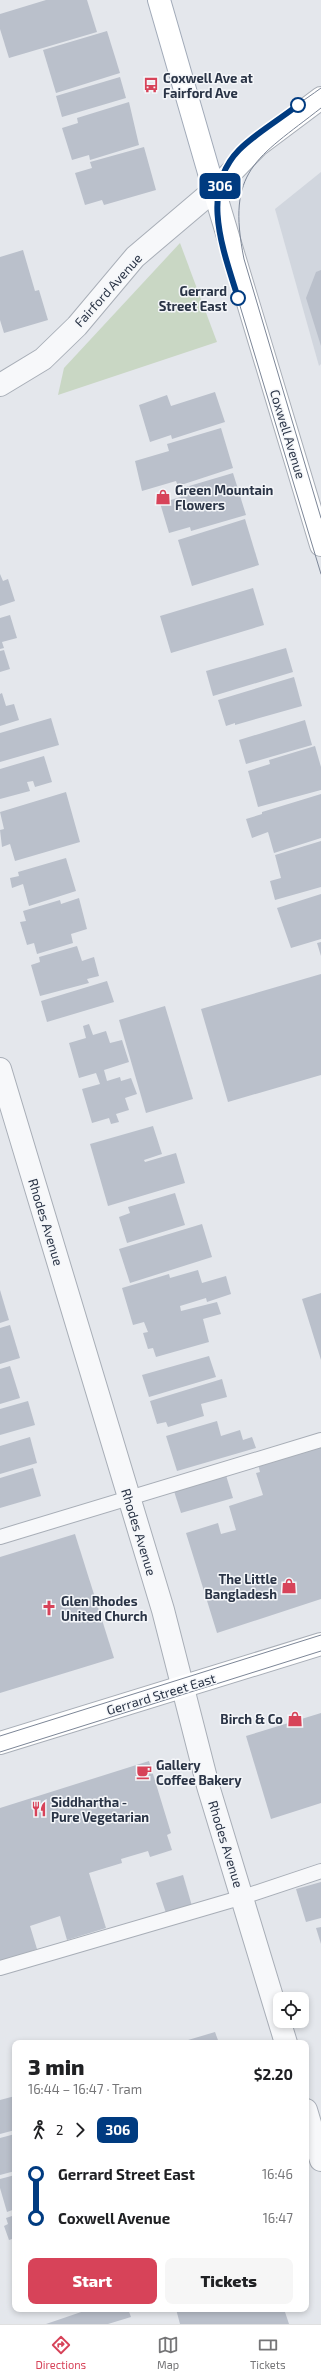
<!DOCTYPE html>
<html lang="en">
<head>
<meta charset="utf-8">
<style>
	body { margin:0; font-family:"Exo 2",sans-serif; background:#f6f6f6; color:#202124; height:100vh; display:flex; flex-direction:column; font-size:15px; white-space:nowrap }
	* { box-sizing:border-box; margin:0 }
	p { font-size:13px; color:#757577 }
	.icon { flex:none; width:22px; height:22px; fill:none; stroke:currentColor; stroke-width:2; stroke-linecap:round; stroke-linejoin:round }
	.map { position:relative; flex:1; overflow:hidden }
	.panel { position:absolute; left:12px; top:2040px; width:297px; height:272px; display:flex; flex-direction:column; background:#fff; border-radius:8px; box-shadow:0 2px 6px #0003 }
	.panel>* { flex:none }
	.badge { padding:0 8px; border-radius:6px; font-size:14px; line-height:26px }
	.tools { position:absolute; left:273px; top:1992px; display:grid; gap:8px }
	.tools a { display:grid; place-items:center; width:36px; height:36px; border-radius:8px; background:#fff; box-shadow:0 2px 6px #0003; font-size:20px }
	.map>.badge { position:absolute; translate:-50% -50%; box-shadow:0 0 0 2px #fff }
	.legs { display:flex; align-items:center; gap:6px; height:44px; padding:0 16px; font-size:13px }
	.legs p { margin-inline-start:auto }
	.headline { display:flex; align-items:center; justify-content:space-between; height:68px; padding:0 16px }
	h1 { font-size:22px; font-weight:800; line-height:30px }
	.primary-button { display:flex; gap:8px; margin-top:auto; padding:8px 16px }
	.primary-button a { flex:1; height:46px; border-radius:8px; background:#d74359; color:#fff; font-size:16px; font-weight:800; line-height:46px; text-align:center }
	.primary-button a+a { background:#f6f6f6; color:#202124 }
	ul { padding:0 16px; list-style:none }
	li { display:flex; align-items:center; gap:14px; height:44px; font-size:15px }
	li i { display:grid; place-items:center; width:6px; height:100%; margin:0 5px; background:currentColor }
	li i::after { content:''; width:10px; height:10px; margin:-5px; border:3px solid; border-radius:50%; background:#fff }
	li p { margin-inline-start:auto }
	li:first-child i { background:linear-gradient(#0000 50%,currentColor 0) }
	li:last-child i { background:linear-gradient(currentColor 50%,#0000 0) }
	.menu { display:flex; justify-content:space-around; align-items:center; height:56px; border-top:1px solid #e0e0e0; background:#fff; font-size:11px; color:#757577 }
	.menu a { display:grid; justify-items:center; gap:2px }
	.menu .current { color:#d74359 }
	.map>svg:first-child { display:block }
	.built { fill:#d1d6de }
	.green { fill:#c9d7c4 }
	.building { fill:#bac0cb }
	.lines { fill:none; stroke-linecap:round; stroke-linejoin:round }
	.lane-casing { stroke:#a8aeb7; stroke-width:16 }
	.street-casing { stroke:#a8aeb7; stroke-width:24 }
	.secondary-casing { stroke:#a8aeb7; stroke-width:24 }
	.primary-casing { stroke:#a2abb9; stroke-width:24 }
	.lane { stroke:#f7f8fa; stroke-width:14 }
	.street { stroke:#f7f8fa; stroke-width:22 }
	.secondary { stroke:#fff; stroke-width:22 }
	.primary { stroke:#fff; stroke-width:22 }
	.tram { stroke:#7c8697; stroke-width:1 }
	.line-1-casing { stroke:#fff; stroke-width:9 }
	.line-1 { stroke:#003b80; stroke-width:6 }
	.stop-1-dot { fill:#fff; stroke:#003b80; stroke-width:2 }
	.labels { text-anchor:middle; stroke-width:3; stroke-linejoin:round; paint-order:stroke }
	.poi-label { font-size:13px; font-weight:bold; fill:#2a3446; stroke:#f4f6f9; text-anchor:start }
	.street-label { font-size:13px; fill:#2a3446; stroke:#f4f6f9 }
	.stop-label { font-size:13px; font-weight:bold; fill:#2a3446; stroke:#f4f6f9; text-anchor:end }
</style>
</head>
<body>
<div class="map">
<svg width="321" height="2324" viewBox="0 0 321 2324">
	<rect width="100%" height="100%" fill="#e4e7ec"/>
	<path class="built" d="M321,172V364L319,366L275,209Z"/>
	<path class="green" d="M180,243L217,342L58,395L64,368Z"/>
	<g class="building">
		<path d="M46,0H87L97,32L9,58L0,29V14Z"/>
		<path d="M107,31L120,73L56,93L43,50Z"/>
		<path d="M120,77L126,98L62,117L56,96Z"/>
		<path d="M129,102L139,145L90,160L89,155L72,160L62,128L78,123L77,118Z"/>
		<path d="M144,147L156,190L104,205L102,200L85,205L75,173L92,168L90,162Z"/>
		<path d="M23,250L35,291L39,290L48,320L4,333L0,320V257Z"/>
		<path d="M321,270V346L306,298L316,272Z"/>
		<path d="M215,392L225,422L172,439L171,435L150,442L139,405L167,395L171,406Z"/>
		<path d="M221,428L233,468L178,486L176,481L142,491L135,461L169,451L167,444Z"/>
		<path d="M233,473L246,515L191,531L190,527L169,533L160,503L181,497L179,489Z"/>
		<path d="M245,519L259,565L192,586L178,540Z"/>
		<path d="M0,574L3,581L8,579L15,601L0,606Z"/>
		<path d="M253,588L264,625L171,653L160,616Z"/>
		<path d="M10,615L17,638L2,642L4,648L0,649V618Z"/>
		<path d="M286,648L293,672L213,696L206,671Z"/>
		<path d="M4,650L10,669L0,672V651Z"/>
		<path d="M294,677L302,706L235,725V723L226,726L218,700Z"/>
		<path d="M2,693L6,706L14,704L19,720L0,726V694Z"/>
		<path d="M51,718L59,745L0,762V733Z"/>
		<path d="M305,720L312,745L246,764L239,740Z"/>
		<path d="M315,746L321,767V790L258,807L248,771L270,764L269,760Z"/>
		<path d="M44,756L52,782L35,787L33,781L27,782L30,791L0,799V769Z"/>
		<path d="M66,792L80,842L15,861L10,844L2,847L0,830L4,829L0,812Z"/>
		<path d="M321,794V838L274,853L268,832L252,838L246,819L262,814V812Z"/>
		<path d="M321,841V887L275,900L270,881L281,878L275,855Z"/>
		<path d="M66,858L76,891L29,906L23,884L12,888L10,878L19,876L18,872Z"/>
		<path d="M321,894V939L291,948L277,908Z"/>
		<path d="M79,898L87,929L71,934L73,943L37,954L34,943L27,945L20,922L26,921L23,911L60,900L61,904Z"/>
		<path d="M321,942V956L317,943Z"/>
		<path d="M77,946L82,961L94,957L99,976L87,979L89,983L40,996L31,965L40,962L39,957Z"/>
		<path d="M321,974V1075L228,1102L201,1009Z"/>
		<path d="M107,981L114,1002L47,1022L41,1001Z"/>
		<path d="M165,1006L193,1099L146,1113L119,1020Z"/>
		<path d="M89,1024L93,1035L106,1031L110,1043L122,1040L129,1062L104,1070L107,1081L120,1077L121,1081L131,1078L137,1094L125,1098L129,1110L116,1114L119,1122L111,1124L109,1118L92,1123L82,1089L100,1084L96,1073L79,1078L69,1043L86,1038L83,1026Z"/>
		<path d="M153,1126L162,1154L144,1160L145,1162L176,1153L185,1183L108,1206L90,1144Z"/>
		<path d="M175,1193L185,1225L127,1243L119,1217L130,1213L128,1207Z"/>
		<path d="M202,1224L212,1257L130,1283L119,1249Z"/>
		<path d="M198,1270L202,1283L226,1276L231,1294L207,1302L206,1298L180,1306L181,1311L217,1302L221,1314L203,1319L209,1342L156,1357L153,1348L148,1349L143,1333L148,1332L144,1322L133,1325L122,1288L169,1274L170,1278Z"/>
		<path d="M0,1290L9,1320L0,1323Z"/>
		<path d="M321,1293V1360L302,1299Z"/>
		<path d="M10,1325L20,1358L0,1364V1328Z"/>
		<path d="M209,1356L216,1377L149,1397L142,1375Z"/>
		<path d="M10,1366L20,1398L0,1404V1369Z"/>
		<path d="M222,1379L227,1397L201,1404L204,1416L168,1427L166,1422L157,1424L150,1401Z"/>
		<path d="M28,1401L35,1425L0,1435V1409Z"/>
		<path d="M217,1421L221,1436L240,1430L243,1440L252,1437L256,1448L177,1471L166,1436Z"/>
		<path d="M30,1437L37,1463L0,1474V1446Z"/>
		<path d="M321,1445V1599L217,1633L186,1533L218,1523L221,1534L236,1530L229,1506L263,1495L256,1473L260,1472L258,1464Z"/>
		<path d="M33,1468L41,1496L0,1508V1478Z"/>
		<path d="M225,1472L233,1498L181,1513L173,1488Z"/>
		<path d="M75,1534L114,1658L0,1693V1557Z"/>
		<path d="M321,1713V1803L271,1819L246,1736Z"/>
		<path d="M149,1761L171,1833L167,1835L172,1850L150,1857L148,1851L121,1859L122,1863L89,1873L106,1928L67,1940L60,1916L30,1926L37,1949L0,1963V1808Z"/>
		<path d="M183,1875L192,1906L166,1913L156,1883Z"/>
		<path d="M321,1882V1918L306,1922L296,1889Z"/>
		<path d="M321,1927V1944L316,1928Z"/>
		<path d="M215,2032L219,2043H178Z"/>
		<path d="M15,2096V2130L0,2134V2100Z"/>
		<path d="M15,2134V2171L0,2175V2138Z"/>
		<path d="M15,2175V2209L7,2212L0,2188V2179Z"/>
		<path d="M15,2215V2247L12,2239L9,2240L4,2226L8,2224L6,2218Z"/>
		<path d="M36,2309H46L37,2312Z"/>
		<path d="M90,2309H128L131,2317L108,2324H46Z"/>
		<path d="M176,2309H284L289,2324H180Z"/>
	</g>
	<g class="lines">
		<defs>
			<g id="lane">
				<path d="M0,1537L321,1440"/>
				<path d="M0,1968L243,1897L321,1871"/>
			</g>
			<g id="street">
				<path d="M0,385L43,359L77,326L135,257L214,190"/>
				<path d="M0,1069L163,1610L208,1786L286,2043"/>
				<path d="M306,2110L321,2160"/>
			</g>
			<g id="secondary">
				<path d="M321,98L257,146L214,190L321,545"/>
				<path d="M0,1743L321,1644"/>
			</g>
			<path id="primary" d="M159,0L214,190"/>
		</defs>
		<use href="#lane" class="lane-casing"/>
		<use href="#street" class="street-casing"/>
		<use href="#secondary" class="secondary-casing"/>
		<use href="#primary" class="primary-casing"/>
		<use href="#lane" class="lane"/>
		<use href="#street" class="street"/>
		<use href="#secondary" class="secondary"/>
		<use href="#primary" class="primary"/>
		<g class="tram">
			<path d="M321,88C286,114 226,146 218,192C215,213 220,233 224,253L321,574"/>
			<path d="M321,108C256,159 226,170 244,259L321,518"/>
			<path d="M0,1736L321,1635"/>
			<path d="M0,1752L321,1651"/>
		</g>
	</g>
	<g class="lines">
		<defs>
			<path id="line-1" d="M238,298C224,252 199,191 239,150C256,133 279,120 298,105"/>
		</defs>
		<use href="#line-1" class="line-1-casing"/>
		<use href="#line-1" class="line-1"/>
	</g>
	<defs>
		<symbol id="bus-bare" viewBox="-9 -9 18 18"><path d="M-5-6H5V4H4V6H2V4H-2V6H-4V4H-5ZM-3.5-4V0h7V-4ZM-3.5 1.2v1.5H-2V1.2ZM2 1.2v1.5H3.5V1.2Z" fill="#d74359" stroke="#f4f6f9" stroke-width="2.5" paint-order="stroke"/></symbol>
		<symbol id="shop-bare" viewBox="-9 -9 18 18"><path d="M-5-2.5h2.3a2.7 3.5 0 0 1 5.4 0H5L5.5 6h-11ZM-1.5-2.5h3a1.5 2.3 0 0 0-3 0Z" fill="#d74359" stroke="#f4f6f9" stroke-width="2.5" paint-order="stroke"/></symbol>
		<symbol id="church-bare" viewBox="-9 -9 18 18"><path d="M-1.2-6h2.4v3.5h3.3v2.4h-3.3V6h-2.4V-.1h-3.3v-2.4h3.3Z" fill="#d74359" stroke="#f4f6f9" stroke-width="2.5" paint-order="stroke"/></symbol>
		<symbol id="cafe-bare" viewBox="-9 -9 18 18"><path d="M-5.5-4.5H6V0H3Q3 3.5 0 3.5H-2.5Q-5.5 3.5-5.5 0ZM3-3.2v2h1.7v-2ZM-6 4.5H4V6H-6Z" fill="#d74359" stroke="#f4f6f9" stroke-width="2.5" paint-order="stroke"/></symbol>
		<symbol id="restaurant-bare" viewBox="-9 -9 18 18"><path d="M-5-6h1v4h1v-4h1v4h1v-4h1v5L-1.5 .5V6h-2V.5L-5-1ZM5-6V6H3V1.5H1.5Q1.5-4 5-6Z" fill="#d74359" stroke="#f4f6f9" stroke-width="2.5" paint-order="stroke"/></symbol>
	</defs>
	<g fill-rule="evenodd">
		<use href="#bus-bare" x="140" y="74" width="22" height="22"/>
		<use href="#shop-bare" x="152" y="486" width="22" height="22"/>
		<use href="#shop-bare" x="278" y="1575" width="22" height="22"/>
		<use href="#church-bare" x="38" y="1597" width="22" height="22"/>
		<use href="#shop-bare" x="284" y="1708" width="22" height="22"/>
		<use href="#cafe-bare" x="133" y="1761" width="22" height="22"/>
		<use href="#restaurant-bare" x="28" y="1798" width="22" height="22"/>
	</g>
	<g class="stop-1-dot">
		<circle cx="298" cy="105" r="7"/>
		<circle cx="238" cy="298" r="7"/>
	</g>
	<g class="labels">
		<g class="poi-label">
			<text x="163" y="83">Coxwell Ave at<tspan x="163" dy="15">Fairford Ave</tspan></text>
			<text x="175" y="495">Green Mountain<tspan x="175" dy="15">Flowers</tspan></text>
			<text x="277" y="1584" text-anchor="end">The Little<tspan x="277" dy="15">Bangladesh</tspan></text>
			<text x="61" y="1606">Glen Rhodes<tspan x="61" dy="15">United Church</tspan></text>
			<text x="283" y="1724" text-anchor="end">Birch &amp; Co</text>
			<text x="156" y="1770">Gallery<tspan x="156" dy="15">Coffee Bakery</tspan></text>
			<text x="51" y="1807">Siddhartha -<tspan x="51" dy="15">Pure Vegetarian</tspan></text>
		</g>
		<g class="street-label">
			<text transform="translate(108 290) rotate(-48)" y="5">Fairford Avenue</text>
			<text transform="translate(288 434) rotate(73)" y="5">Coxwell Avenue</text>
			<text transform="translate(46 1222) rotate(73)" y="5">Rhodes Avenue</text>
			<text transform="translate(139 1532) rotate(73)" y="5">Rhodes Avenue</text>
			<text transform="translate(161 1694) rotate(-17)" y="5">Gerrard Street East</text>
			<text transform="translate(226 1844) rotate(73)" y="5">Rhodes Avenue</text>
		</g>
		<g class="stop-label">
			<text x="227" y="296">Gerrard<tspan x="227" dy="15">Street East</tspan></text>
		</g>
	</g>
</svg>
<div class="tools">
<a><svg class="icon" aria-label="locate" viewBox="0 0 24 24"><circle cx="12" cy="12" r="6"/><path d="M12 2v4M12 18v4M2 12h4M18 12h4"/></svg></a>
</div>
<b class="badge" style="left:220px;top:186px;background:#003b80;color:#fff">306</b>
<section class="panel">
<div class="headline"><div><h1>3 min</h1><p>16:44 – 16:47 · Tram</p></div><b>$2.20</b></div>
<div class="legs"><svg class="icon" aria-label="walk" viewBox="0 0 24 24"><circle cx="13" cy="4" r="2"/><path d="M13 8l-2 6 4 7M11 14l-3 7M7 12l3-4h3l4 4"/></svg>2<svg class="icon" aria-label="forward" viewBox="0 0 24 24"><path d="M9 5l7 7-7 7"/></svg><b class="badge" style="background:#003b80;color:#fff">306</b></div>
<ul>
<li><i style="color:#003b80"></i><b>Gerrard Street East</b><p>16:46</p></li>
<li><i style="color:#003b80"></i><b>Coxwell Avenue</b><p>16:47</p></li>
</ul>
<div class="primary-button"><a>Start</a><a>Tickets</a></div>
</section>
</div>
<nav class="menu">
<a class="current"><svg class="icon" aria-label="directions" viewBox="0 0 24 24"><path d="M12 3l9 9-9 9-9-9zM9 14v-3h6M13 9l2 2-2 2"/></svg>Directions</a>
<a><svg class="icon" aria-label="map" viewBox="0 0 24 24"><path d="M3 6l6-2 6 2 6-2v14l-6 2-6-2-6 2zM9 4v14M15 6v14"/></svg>Map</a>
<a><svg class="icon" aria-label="tickets" viewBox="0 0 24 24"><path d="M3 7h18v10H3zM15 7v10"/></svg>Tickets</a>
</nav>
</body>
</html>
